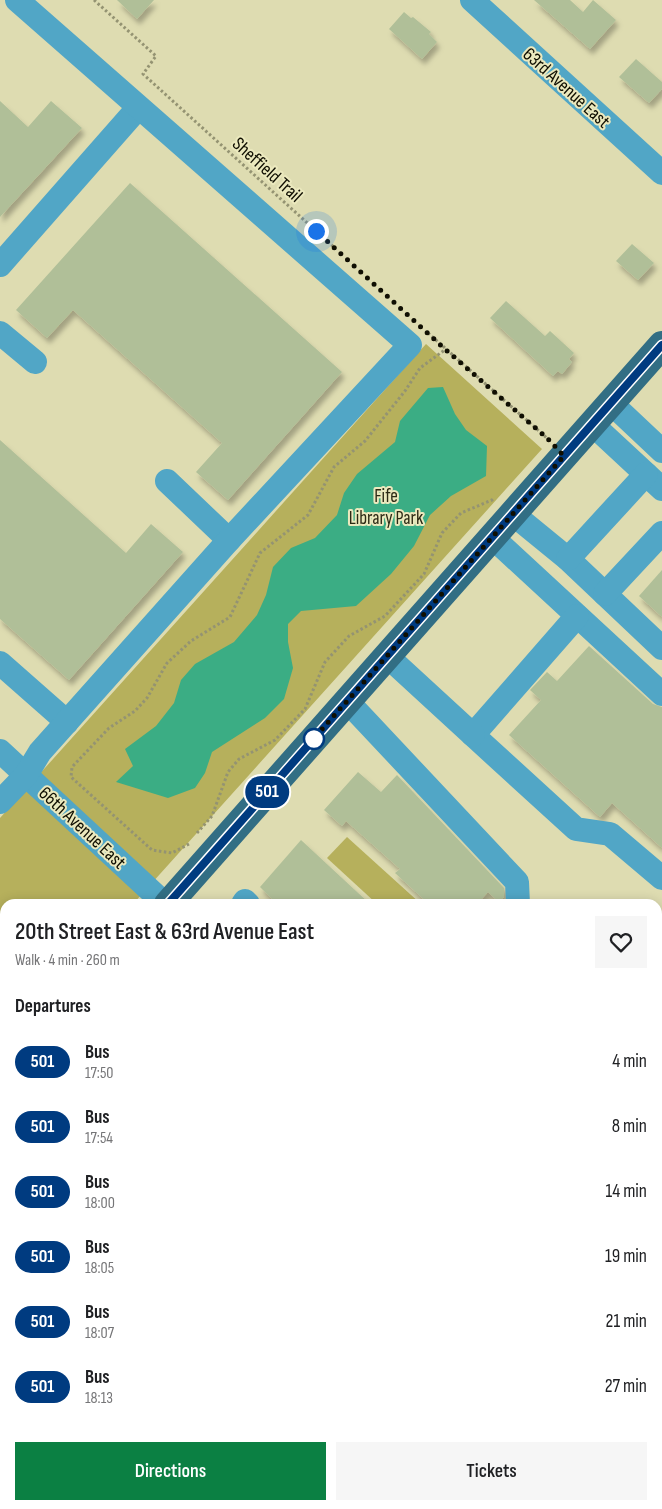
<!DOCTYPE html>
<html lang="en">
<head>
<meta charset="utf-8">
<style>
	body { margin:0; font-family:"Sofia Sans Condensed",sans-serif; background:#f6f6f6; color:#202124; height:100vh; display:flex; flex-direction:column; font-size:19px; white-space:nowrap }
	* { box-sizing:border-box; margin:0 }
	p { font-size:16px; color:#757577 }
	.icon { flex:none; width:28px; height:28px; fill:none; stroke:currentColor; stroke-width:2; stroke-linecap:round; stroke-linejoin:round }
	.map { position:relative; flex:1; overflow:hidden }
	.drawer { position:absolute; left:0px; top:899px; width:662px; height:611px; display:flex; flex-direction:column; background:#fff; border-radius:15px 15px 0 0; box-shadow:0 2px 12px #0003 }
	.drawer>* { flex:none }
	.badge { padding:0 10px; border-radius:16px; font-size:18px; line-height:32px }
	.you { position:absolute; width:25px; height:25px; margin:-12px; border:4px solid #fff; border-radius:50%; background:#1a73e8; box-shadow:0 0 0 8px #1a73e833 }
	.map>.badge { position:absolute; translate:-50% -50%; box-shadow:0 0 0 2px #fff }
	h2 { padding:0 15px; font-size:19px; line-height:45px }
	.round { display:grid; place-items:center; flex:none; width:52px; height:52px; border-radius:0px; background:#f6f6f6 }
	.headline { display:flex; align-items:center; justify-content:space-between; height:85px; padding:0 15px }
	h1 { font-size:24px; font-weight:600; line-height:38px }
	.action { display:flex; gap:10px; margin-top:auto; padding:10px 15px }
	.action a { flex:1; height:58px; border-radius:0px; background:#0b8043; color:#fff; font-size:20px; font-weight:600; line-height:58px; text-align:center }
	.action a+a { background:#f6f6f6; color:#202124 }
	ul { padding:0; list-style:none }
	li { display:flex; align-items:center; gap:15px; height:65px; padding:0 15px }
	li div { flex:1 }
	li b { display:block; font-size:19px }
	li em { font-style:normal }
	li .badge { min-width:55px; font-weight:700; text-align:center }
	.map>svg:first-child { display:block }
	.green { fill:#b6b05c }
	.water { fill:#3bad84 }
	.building { fill:#b0bf98; filter:url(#shadow) }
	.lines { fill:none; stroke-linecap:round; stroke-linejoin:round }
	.path { stroke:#949372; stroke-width:3; stroke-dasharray:2.5 2.5; stroke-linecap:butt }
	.minor { stroke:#51a6c6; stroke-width:24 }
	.major { stroke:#326e84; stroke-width:28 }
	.highway { stroke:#005c76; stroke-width:28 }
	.line-casing { stroke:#fff; stroke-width:11 }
	.line { stroke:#003b80; stroke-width:8 }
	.walk { stroke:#100f02; stroke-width:5; stroke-dasharray:0 9 }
	.stop-dot { fill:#fff; stroke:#003b80; stroke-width:2.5 }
	.labels { text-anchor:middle; stroke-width:4; stroke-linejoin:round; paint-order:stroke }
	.street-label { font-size:19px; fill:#100f02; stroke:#ebe9be }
	.park-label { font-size:19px; fill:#2c2a15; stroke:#ebe9be }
</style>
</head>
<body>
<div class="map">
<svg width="662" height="1509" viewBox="0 0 662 1509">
	<defs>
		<filter id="shadow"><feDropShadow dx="3" dy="5.5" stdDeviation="2.5" flood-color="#0004"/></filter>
	</defs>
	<rect width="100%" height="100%" fill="#dedcb1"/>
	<g class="green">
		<path d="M426,344L542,449L133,904H5V1046L0,1051V818Z"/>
		<path d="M347,837L421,904H377L327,858Z"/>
		<path d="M0,1478L5,1483V1505H30L34,1509H0Z"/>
	</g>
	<path class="water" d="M443,387L455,414L466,430L487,446L486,476L451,496L430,515L414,546L391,574L356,606L301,611L288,624V642L293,668L284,699L265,718L212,752L205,773L195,788L168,798L116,782L133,766L125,749L156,726L174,703L181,680L195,664L234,642L257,615L266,595L273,567L291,548L315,538L337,515L344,493L357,474L395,442L400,421L428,388Z"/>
	<g class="building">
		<path d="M117,0H154L137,19Z"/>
		<path d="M534,0H570L583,12L593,0L616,20L590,49Z"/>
		<path d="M404,12L411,18L413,17L431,32L429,34L437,42L422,59L389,29Z"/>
		<path d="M636,59L662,82V89L649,103L619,77Z"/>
		<path d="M0,101L28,127L51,101L82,128L0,217Z"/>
		<path d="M130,183L342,372L228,500L196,472L222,443L73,310L47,338L16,310Z"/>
		<path d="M632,244L654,263L638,280L616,261Z"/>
		<path d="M506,301L545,336L550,331L574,353L569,359L572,362L562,374L558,371L553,376L490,318Z"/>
		<path d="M0,440L126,553L151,524L183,552L69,680L0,619Z"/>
		<path d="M662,570V617L639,596Z"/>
		<path d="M589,646L653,704L662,707V848L612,803L600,817L509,735L541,700L530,690L547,672L557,681Z"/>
		<path d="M358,772L381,792L397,775L504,888V897L499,902L488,892L477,904H429L395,873L400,869L346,821L342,826L324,810Z"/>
		<path d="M301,840L370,904H277L260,887Z"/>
	</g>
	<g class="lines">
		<g class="path">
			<path d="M94,0L156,56L143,74L336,249"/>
			<path d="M428,333L548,439"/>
			<path d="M197,833L212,816L228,772L239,759L275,740L305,709L325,662L349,636L385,616L424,574L442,533L461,513L492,500L494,498"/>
			<path d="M189,844L172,853L152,850L71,777L72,767L109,728L135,711L147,698L167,663L191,641L230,617L260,553L308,515L334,467L365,441L405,391L420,368L446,349"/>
		</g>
		<g class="minor">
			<path d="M472,0L662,173"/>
			<path d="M0,265L138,108"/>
			<path d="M0,333L35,362"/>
			<path d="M611,403L662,451"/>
			<path d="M592,424L662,489"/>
			<path d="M167,481L229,540"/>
			<path d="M513,514L568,559L662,648"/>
			<path d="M492,537L662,694"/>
			<path d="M568,559L646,474"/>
			<path d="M605,594L662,533"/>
			<path d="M577,616L473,735L576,829L610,834L662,878"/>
			<path d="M387,656L473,735"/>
			<path d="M0,663L67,722"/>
			<path d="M347,701L517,882L518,904"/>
			<path d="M0,751L165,904"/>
			<path d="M0,802L26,775L40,752L229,540L410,345L17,0"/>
			<path d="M243,904L245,901L248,904"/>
			<path d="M658,954L662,958"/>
			<path d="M658,1067L662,1072"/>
			<path d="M658,1167L662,1162"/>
			<path d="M0,1177L5,1171"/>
			<path d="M56,1505L61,1509"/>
			<path d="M210,1509L212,1505"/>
			<path d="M427,1509L429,1505"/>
		</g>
		<g class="major">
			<path d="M168,904L662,345"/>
			<path d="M0,1093L5,1088"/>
		</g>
		<g class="highway">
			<path d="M658,1362L662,1356"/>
			<path d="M658,1487L662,1480"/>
			<path d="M569,1509L571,1505"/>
			<path d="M644,1509L646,1505"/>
		</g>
	</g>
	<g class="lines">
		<defs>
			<path id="line" d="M168,904L662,345"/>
		</defs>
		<use href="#line" class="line-casing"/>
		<use href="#line" class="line"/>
		<path class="walk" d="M314,739L309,744L564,456L547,438L446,350L316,231"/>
	</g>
	<circle class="stop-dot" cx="314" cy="739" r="10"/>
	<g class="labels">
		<g class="street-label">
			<text transform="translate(567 87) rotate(42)" y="7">63rd Avenue East</text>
			<text transform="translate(268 169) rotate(42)" y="7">Sheffield Trail</text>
			<text transform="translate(83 827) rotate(43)" y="7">66th Avenue East</text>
		</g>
		<g class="park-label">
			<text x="386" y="502">Fife<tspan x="386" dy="22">Library Park</tspan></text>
		</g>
	</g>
</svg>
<div class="you" style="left:316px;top:231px"></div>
<b class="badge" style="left:267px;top:792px;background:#003b80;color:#fff">501</b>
<section class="drawer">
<div class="headline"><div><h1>20th Street East &amp; 63rd Avenue East</h1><p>Walk · 4 min · 260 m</p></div><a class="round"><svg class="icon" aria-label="heart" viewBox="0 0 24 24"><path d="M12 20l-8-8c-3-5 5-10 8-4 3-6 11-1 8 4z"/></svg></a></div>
<h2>Departures</h2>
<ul>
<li><span class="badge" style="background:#003b80;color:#fff">501</span><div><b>Bus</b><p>17:50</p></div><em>4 min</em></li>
<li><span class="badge" style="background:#003b80;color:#fff">501</span><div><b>Bus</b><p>17:54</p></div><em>8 min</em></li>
<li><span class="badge" style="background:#003b80;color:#fff">501</span><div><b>Bus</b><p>18:00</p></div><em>14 min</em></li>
<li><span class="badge" style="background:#003b80;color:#fff">501</span><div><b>Bus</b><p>18:05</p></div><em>19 min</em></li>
<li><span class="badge" style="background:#003b80;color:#fff">501</span><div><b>Bus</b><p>18:07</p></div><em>21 min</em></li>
<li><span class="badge" style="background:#003b80;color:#fff">501</span><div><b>Bus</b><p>18:13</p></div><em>27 min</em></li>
</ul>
<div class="action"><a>Directions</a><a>Tickets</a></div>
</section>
</div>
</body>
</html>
